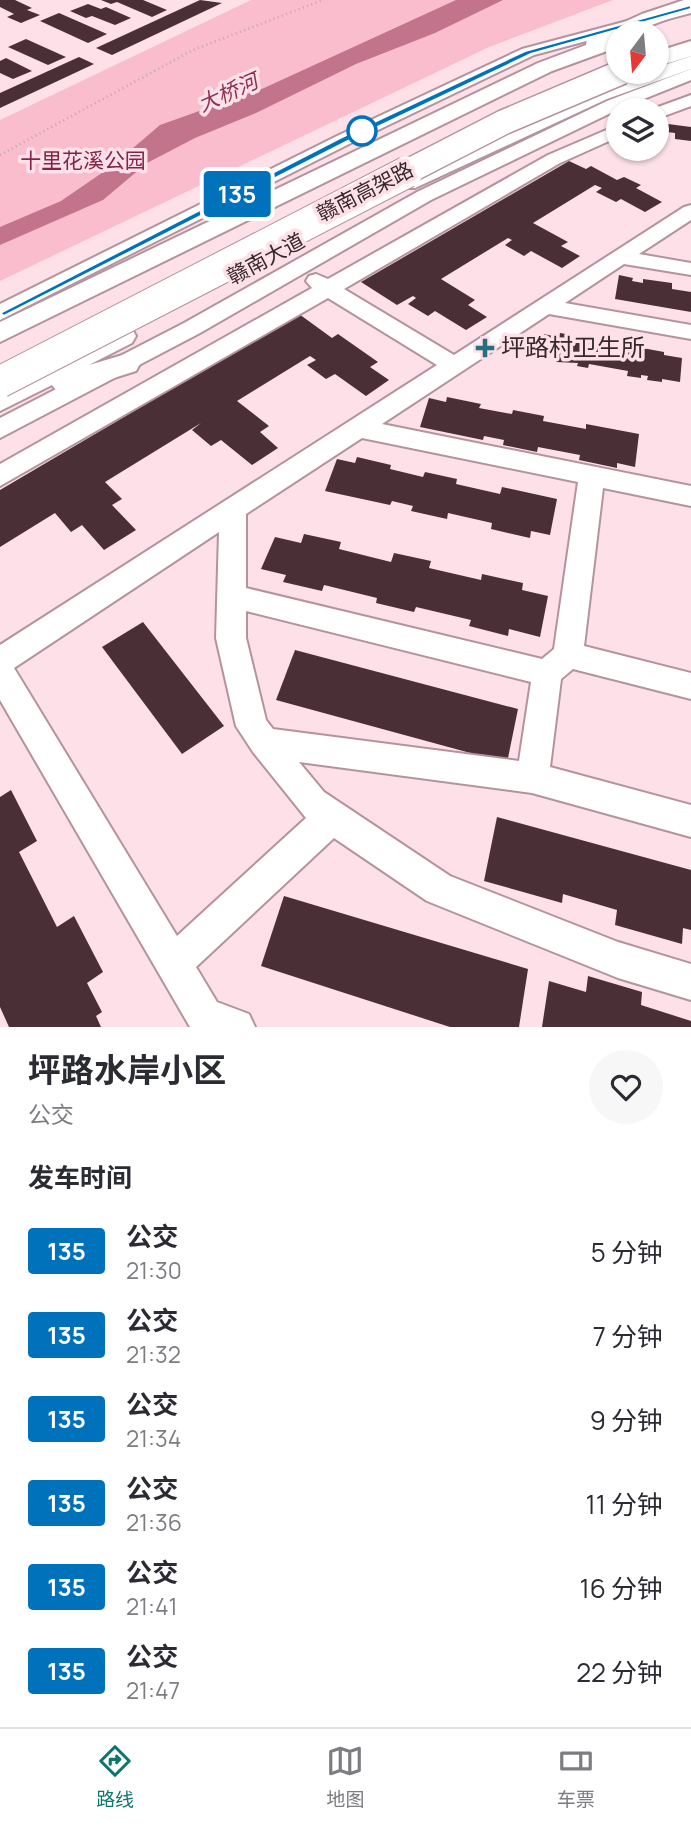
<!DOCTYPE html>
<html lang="zh">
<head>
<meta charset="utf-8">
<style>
	body { margin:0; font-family:Manrope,"Noto Sans SC",sans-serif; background:#f7f7f7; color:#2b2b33; height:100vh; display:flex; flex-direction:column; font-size:26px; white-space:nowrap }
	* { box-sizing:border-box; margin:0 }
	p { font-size:23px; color:#7c7c81 }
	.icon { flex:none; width:38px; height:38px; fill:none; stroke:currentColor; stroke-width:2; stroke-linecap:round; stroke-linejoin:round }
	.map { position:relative; height:1027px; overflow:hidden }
	.drawer { display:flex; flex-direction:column; background:#fff; flex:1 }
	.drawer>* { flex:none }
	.badge { padding:0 14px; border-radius:5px; font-size:24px; line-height:46px }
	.needle { width:46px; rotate:196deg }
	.tools { position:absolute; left:606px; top:21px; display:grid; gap:14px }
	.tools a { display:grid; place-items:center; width:63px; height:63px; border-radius:50%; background:#fff; box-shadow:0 2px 5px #0004; font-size:35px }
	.map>.badge { position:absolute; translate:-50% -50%; box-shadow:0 0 0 4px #fff }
	h2 { padding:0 28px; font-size:26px; line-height:63px }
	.round { display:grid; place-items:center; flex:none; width:74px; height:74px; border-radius:37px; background:#f7f7f7 }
	.summary { display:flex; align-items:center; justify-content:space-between; height:119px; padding:0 28px }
	h1 { font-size:33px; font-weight:700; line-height:52px }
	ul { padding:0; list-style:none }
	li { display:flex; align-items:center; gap:21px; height:84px; padding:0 28px }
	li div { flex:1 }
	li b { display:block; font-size:26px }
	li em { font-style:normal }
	li .badge { min-width:77px; font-weight:700; text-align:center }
	.tabs { display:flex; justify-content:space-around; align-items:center; height:98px; border-top:2px solid #e1e1e2; background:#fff; font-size:19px; color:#7c7c81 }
	.tabs a { display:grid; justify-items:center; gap:4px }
	.tabs .active { color:#0f766e }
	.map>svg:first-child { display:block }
	.green { fill:#fabdcd }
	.water { fill:#c2748c }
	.building { fill:#4b2f37 }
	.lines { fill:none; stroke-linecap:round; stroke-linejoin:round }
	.minor-casing { stroke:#b5939c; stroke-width:4 }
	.major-casing { stroke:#b5939c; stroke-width:4 }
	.highway-casing { stroke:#b5939c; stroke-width:4 }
	.path { stroke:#bfa6ad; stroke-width:2.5; stroke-dasharray:1 3.5; stroke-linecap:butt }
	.minor { fill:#fff; fill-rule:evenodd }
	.major { fill:#fff; fill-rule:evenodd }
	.highway { fill:#fff; fill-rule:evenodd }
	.highway-bridge-far1-casing { stroke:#b5939c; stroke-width:27; stroke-linecap:butt }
	.highway-bridge-casing { stroke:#b5939c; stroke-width:33; stroke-linecap:butt }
	.highway-bridge-far1 { stroke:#fff; stroke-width:24 }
	.highway-bridge { stroke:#fff; stroke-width:31 }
	.line { fill:#0072bc; stroke:#fff; stroke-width:2 }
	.stop-dot { fill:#fff; stroke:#0072bc; stroke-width:3.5 }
	.poi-dot { fill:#276f7b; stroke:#fee0e8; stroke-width:2.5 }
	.labels { text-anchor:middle; stroke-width:7; stroke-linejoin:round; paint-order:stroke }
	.far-water-label { font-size:21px; font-style:italic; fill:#8d2f52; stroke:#fee0e8 }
	.far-park-label { font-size:21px; fill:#83254a; stroke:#fee0e8 }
	.far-street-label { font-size:21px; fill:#36282c; stroke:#fee0e8 }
	.poi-label { font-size:24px; fill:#36282c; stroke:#fee0e8; text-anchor:start }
</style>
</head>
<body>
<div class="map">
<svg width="691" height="1027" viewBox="0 0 691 1027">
	<rect width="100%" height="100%" fill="#fee0e8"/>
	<path class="green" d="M251,0H613L489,47L0,281V120Z"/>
	<path class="water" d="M456,0H503L435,33L356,64L256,113L195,138L147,163L103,200L0,245V227L61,201L112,166L160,125L264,88Z"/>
	<g class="building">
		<path d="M0,0H15L32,8L27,10L40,15L21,23L7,17L14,14L0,7Z"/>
		<path d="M101,0H143L167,10L152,17L117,2L111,4Z"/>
		<path d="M200,0L222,3L112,55L96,48Z"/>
		<path d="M88,4L101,9L106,7L131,18L115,25L92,16L86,18L70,11Z"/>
		<path d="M59,13L107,34L88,43L40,21Z"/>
		<path d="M26,39L66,57L48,65L8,47Z"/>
		<path d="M79,57L94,64L0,108V93Z"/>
		<path d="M6,58L32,71L13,79L0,73V61Z"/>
		<path d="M668,124L691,127V141L675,139V133L667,132Z"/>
		<path d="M569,161L586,169L591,166L617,180L624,177L641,185L636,188L662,202L645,212L621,199L616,202L596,192L602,188L595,185L533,223L568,242L561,246L580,256L562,268L531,251L524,256L505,245L512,240L508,238L441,279L475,300L468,305L487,317L466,330L435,311L428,316L408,304L416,298L413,296L397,305L361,282Z"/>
		<path d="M619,275L633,278L632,281L643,283V279L672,283V289L691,292V312L615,299Z"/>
		<path d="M299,314L332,338L338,334L378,362L370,367L389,380L366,396L335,374L326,379L307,365L316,360L310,356L237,401L269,426L260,432L278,448L252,465L221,440L211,446L192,430L201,423L105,482L122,499L112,505L136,530L104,550L82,525L71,532L55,513L0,547V490Z"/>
		<path d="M560,333L594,339V343L637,351V347L664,352V355L682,358L680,382L662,379V382L647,380L648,376L641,375V378L627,376L628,371L589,364L588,368L577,366L578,363L556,362L557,358L539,355L543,334L559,337Z"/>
		<path d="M447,397L481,404L479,408L512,414L513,410L544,416L543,421L586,429V424L639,434L635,467L617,463V468L579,460L580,455L538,447L537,452L503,445L504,440L484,436L483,440L420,427L429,398L446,402Z"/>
		<path d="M357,457L391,465L390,469L423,477L425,472L457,479L456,484L500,494L502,487L557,499L550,535L531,531L530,538L491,529L492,523L448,513L447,519L411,511L413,506L392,501L390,505L325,491L337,459L355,463Z"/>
		<path d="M304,534L341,542L339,549L391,562L394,553L431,561L429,568L481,580L482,574L523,583L522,590L548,596L540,637L509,629L508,636L469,626L471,620L416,607L414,612L376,603L377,598L324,585L322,591L283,582L286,575L261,569L275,537L301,543Z"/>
		<path d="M143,622L224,726L182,754L102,647Z"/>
		<path d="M295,650L518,709L507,763L276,700Z"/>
		<path d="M11,790L37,841L19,852L57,927L74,916L103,972L87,983L102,1012L96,1016L101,1027H9L0,1007V797Z"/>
		<path d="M497,817L691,870V930L683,928L682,944L615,925L617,910L563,894L562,903L484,881Z"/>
		<path d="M284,896L528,969L519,1027H450L261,966Z"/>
		<path d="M588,976L642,992L641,1005L691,1021V1027H542L549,981L586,992Z"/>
	</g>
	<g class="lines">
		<defs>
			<g id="minor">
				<path d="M691,4V13L534,55L349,144L0,320V304L337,136L522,49Z"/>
				<path d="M691,69V80L619,109L431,200L200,333L0,438V418L184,323L417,192L607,101Z"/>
				<path d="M691,95V106L656,119V110H650Z"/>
				<path d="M618,125V137L560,163L344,289L454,355L684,207L691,205V220L639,254L691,263V275L624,264L565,303L691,325V339L549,314L382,424L691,486V506L603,488L584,646L691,673V699L573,669L561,679L550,767L691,805V837L532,793L299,762L324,792L450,876L618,942L691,964V1000L618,978L427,901L334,838L196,967L217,1002L249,1014L255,1027H190L0,700V645L437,365L328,298L0,486V464L312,288L306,281L309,276L316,274L328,279L548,155ZM362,438L578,482L554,649L542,659L246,588V514ZM219,532L216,638L236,726L253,752L306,818L177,936L14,668ZM246,611L531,682L519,761L273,729L266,720L246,638Z"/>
			</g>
			<g id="major">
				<path d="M684,0H691V10L631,33H618V47L552,71L0,342V322L538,63L586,45L587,39L642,14Z"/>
				<path d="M691,56V69L607,99L415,188H399L395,183L399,178L593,91L645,72H656V68Z"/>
				<path d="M122,327L132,329L136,336L132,343L89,365L126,354L136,357L140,364L136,371L66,393L56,390L52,385L0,411V387Z"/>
			</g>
			<path id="highway" d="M691,41V56L656,67V52Z"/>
		</defs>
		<use href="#minor" class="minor-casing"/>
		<use href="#major" class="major-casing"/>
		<use href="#highway" class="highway-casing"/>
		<path class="path" d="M0,155L193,50L323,0"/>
		<use href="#minor" class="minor"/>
		<use href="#major" class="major"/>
		<use href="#highway" class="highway"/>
		<defs>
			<path id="highway-bridge-far1" d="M403,174L504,122L622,72"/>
			<path id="highway-bridge" d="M0,382L407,172"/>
		</defs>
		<use href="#highway-bridge-far1" class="highway-bridge-far1-casing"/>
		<use href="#highway-bridge" class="highway-bridge-casing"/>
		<use href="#highway-bridge-far1" class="highway-bridge-far1"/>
		<use href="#highway-bridge" class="highway-bridge"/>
	</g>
	<path class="line" d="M691,5V9L531,54L346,142L4,316L0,313L340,138L525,51Z"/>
	<circle class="stop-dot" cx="362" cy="131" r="14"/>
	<path class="poi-dot" d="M481.5 337.5h7v7h7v7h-7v7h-7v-7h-7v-7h7z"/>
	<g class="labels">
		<g class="far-water-label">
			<text transform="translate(228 93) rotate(-24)" y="7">大桥河</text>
		</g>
		<g class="far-park-label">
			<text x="83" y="168">十里花溪公园</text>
		</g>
		<g class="far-street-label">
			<text transform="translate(365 192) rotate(-27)" y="7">赣南高架路</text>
			<text transform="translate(266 259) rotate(-28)" y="7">赣南大道</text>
		</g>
		<g class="poi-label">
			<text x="501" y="356">坪路村卫生所</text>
		</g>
	</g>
</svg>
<div class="tools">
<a><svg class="needle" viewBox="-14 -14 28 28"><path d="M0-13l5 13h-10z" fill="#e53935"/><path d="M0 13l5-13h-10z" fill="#7c7c81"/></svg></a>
<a><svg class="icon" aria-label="layers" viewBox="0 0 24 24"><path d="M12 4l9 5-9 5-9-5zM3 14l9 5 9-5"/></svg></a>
</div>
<b class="badge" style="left:237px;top:194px;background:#0072bc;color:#fff">135</b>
</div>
<section class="drawer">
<div class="summary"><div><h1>坪路水岸小区</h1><p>公交</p></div><a class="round"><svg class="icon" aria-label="heart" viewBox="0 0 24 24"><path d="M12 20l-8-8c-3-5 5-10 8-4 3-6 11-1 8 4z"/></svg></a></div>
<h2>发车时间</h2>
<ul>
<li><span class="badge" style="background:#0072bc;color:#fff">135</span><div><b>公交</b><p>21:30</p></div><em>5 分钟</em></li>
<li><span class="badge" style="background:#0072bc;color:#fff">135</span><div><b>公交</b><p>21:32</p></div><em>7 分钟</em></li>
<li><span class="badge" style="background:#0072bc;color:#fff">135</span><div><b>公交</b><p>21:34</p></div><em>9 分钟</em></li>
<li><span class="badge" style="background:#0072bc;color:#fff">135</span><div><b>公交</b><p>21:36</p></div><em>11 分钟</em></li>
<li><span class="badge" style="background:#0072bc;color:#fff">135</span><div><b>公交</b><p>21:41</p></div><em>16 分钟</em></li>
<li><span class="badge" style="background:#0072bc;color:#fff">135</span><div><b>公交</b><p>21:47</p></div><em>22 分钟</em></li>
</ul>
</section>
<nav class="tabs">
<a class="active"><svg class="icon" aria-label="directions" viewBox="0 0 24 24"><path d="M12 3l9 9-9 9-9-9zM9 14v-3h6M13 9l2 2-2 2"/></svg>路线</a>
<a><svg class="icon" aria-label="map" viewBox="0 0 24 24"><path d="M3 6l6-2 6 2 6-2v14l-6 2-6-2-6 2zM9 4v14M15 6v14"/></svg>地图</a>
<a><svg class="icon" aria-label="tickets" viewBox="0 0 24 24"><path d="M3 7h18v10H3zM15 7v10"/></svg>车票</a>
</nav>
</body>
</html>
